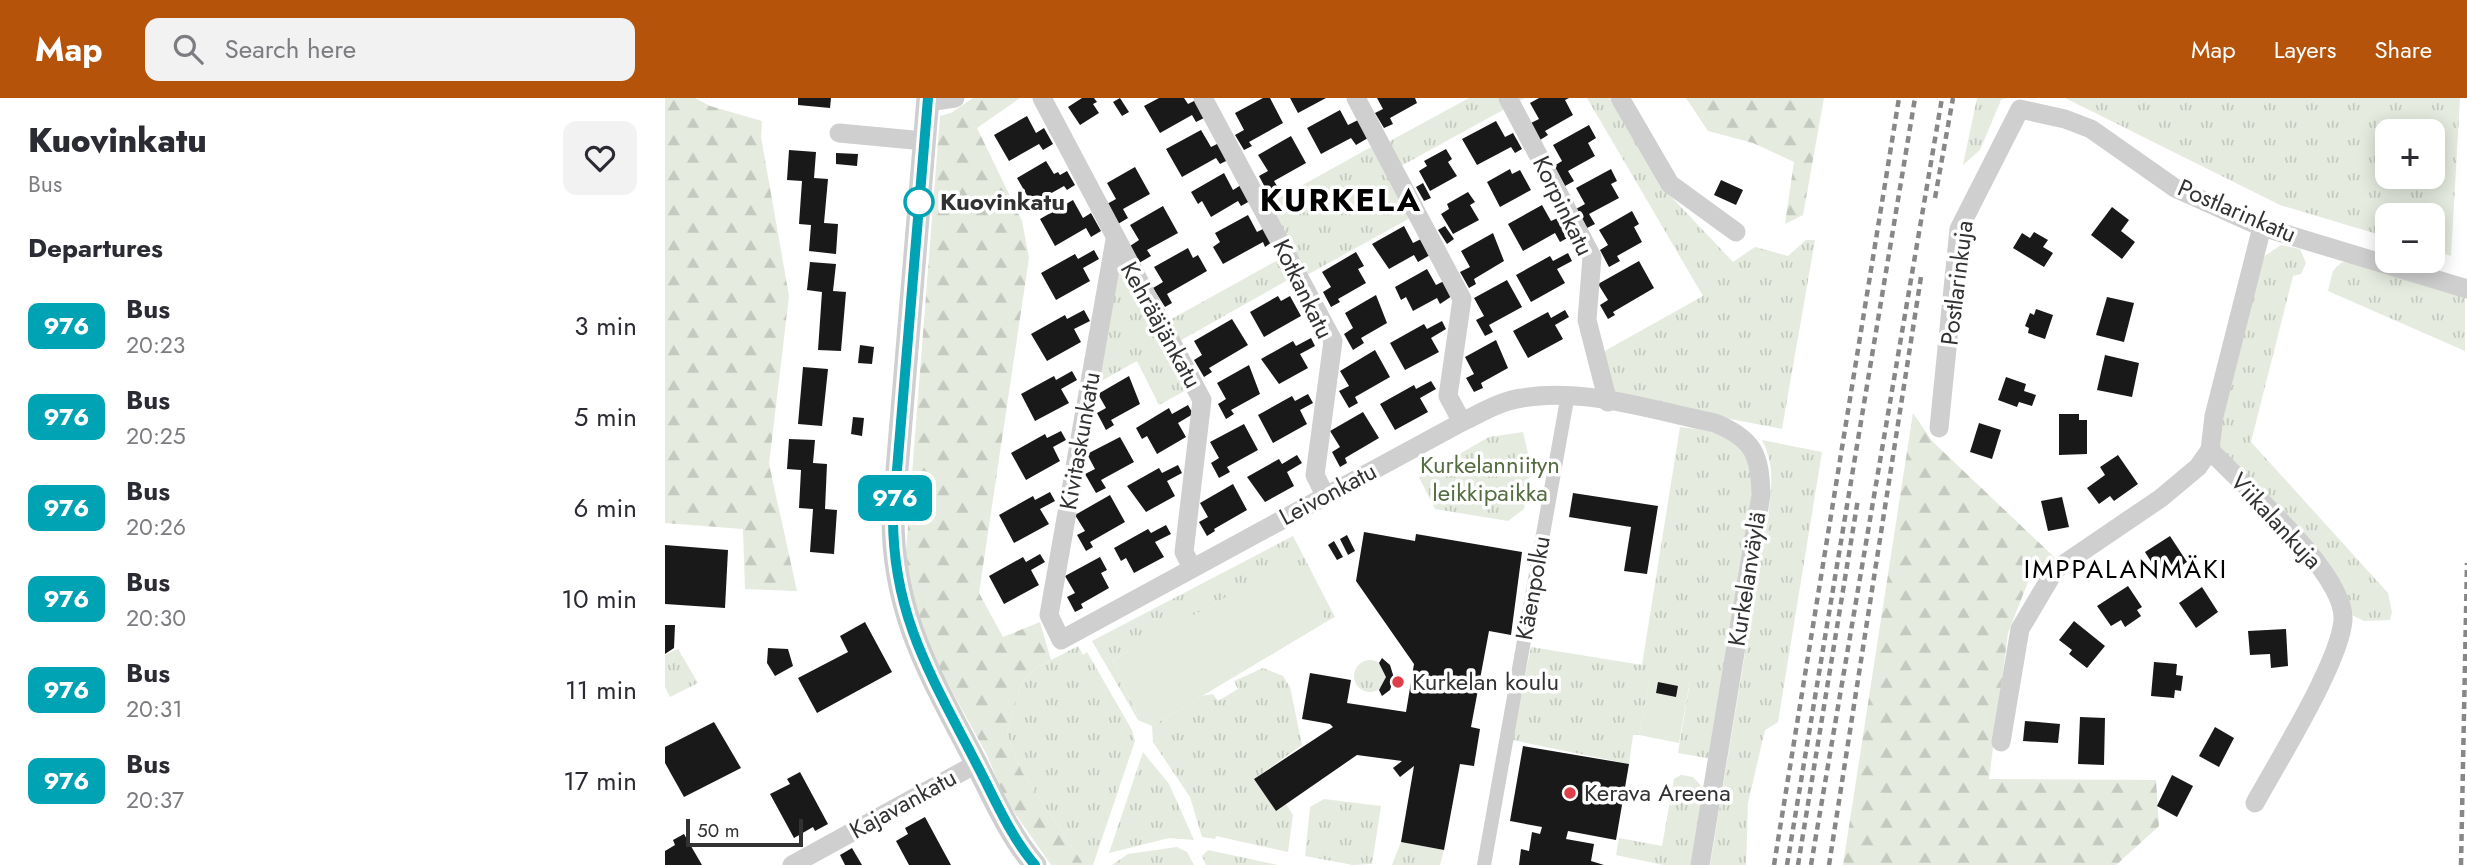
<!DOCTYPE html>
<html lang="en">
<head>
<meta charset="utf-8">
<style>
	body { margin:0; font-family:Jost,sans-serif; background:#f2f2f3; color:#2b2b33; height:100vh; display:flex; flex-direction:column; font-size:26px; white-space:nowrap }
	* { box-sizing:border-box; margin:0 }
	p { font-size:23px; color:#7c7c81 }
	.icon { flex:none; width:38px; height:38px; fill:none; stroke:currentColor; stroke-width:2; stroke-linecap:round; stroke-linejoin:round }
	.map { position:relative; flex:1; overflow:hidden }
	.side { display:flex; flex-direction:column; background:#fff; width:665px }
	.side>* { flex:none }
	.badge { padding:0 14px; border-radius:10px; font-size:24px; line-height:46px }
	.buttons { position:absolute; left:1710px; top:21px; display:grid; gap:14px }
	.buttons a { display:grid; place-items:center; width:70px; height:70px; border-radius:14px; background:#fff; box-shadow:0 4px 18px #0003; font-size:35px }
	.scale { position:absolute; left:21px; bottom:18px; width:117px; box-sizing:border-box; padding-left:7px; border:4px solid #323232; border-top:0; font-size:19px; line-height:24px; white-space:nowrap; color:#323232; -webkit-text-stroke:5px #fff; paint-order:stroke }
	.map>.badge { position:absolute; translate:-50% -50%; box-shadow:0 0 0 4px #fff }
	h2 { padding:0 28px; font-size:26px; line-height:63px }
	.round { display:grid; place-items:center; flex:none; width:74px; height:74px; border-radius:14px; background:#f2f2f3 }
	.headline { display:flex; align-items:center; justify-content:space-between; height:119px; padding:0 28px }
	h1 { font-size:33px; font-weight:800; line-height:52px }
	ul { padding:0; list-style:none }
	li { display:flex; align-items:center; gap:21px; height:91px; padding:0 28px }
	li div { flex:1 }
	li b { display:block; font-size:26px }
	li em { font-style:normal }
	li .badge { min-width:77px; font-weight:700; text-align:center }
	header { display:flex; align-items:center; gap:42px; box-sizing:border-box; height:98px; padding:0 35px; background:#b45309; color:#fff }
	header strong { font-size:33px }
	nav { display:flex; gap:38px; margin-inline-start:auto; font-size:24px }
	.search { width:490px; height:63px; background:#f2f2f3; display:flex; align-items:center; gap:18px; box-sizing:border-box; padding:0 24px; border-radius:14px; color:#7c7c81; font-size:26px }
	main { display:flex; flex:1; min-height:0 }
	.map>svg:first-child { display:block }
	.grass { fill:url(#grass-tufts); fill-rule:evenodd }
	.forest { fill:url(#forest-firs) }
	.garden { fill:#e5ebdf }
	.building { fill:#191919 }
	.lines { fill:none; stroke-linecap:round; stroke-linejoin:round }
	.pedestrian { stroke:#cfcfcf; stroke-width:14 }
	.minor { stroke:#cfcfcf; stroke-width:19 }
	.tertiary { stroke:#cfcfcf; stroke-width:23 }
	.rail { stroke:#878787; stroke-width:4.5; stroke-dasharray:7 5; stroke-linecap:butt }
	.line-casing { stroke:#fff; stroke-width:16 }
	.line { stroke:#00a3b4; stroke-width:10 }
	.stop-dot { fill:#fff; stroke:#00a3b4; stroke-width:3.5 }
	.poi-dot { fill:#de3f4b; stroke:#fff; stroke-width:2.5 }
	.labels { text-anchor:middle; stroke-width:7; stroke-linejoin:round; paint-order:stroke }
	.stop-label { font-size:24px; font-weight:bold; fill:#323232; stroke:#fff; text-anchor:start }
	.street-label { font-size:24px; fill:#323232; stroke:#fff }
	.park-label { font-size:24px; fill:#556d41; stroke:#fff }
	.poi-label { font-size:24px; fill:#323232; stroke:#fff; text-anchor:start }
	.neighbourhood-label { font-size:26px; letter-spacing:2px; fill:#000; stroke:#fff }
	.district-label { font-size:32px; font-weight:bold; letter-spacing:2px; fill:#000; stroke:#fff }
</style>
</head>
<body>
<header>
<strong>Map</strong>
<div class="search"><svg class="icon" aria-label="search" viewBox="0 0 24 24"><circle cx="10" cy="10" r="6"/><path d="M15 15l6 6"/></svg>Search here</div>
<nav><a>Map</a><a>Layers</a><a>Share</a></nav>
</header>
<main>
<section class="side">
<div class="headline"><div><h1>Kuovinkatu</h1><p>Bus</p></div><a class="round"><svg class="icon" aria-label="heart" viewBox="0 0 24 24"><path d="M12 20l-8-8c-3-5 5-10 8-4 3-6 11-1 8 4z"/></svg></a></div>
<h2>Departures</h2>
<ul>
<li><span class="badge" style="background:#00a3b4;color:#fff">976</span><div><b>Bus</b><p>20:23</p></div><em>3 min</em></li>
<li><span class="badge" style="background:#00a3b4;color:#fff">976</span><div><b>Bus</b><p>20:25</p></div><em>5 min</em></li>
<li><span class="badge" style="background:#00a3b4;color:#fff">976</span><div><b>Bus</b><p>20:26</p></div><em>6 min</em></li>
<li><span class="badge" style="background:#00a3b4;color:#fff">976</span><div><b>Bus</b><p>20:30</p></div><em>10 min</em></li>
<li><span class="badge" style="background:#00a3b4;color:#fff">976</span><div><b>Bus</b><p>20:31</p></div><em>11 min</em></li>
<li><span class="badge" style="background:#00a3b4;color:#fff">976</span><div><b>Bus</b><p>20:37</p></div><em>17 min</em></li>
</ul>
</section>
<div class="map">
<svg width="1802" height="767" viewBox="0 0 1802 767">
	<defs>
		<pattern id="grass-tufts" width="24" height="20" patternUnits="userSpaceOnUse" patternTransform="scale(1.75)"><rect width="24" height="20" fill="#e5ebdf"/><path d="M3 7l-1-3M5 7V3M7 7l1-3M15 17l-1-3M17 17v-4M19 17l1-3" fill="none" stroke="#c5cac0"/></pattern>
		<pattern id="forest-firs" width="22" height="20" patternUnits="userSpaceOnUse" patternTransform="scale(1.75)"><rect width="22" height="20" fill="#e5ebdf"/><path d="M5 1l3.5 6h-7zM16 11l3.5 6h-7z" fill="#c5cac0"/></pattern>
	</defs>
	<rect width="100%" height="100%" fill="#fff"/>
	<g class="grass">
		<path d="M804,0H860L736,68L723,44Z"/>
		<path d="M922,0H944L999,91L1068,164L1090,149L1123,158L1141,142H1150L1117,331L950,299L936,255L1038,198Z"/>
		<path d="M1312,0H1341L1336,2L1315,52L1298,67Z"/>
		<path d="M1400,0H1795L1786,158L1768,152V117H1722V139L1615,107ZM1722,33H1768V79H1722Z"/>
		<path d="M708,48L747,119L642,177L605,105Z"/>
		<path d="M1616,147L1635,151L1641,165L1636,176L1628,178L1586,344L1723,495L1727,514L1725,522L1699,523L1685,516L1554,349V326L1594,162Z"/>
		<path d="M620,158L630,178L504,249L525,290L494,307L472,263L431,286L452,161L492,229Z"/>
		<path d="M1677,164L1695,165L1800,200V253L1663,193L1668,173Z"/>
		<path d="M1015,329C1056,334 1073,333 1090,374L1047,661L1013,655L1025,584L986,576L974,637H968L964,666L847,642L866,549L977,567Z"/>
		<path d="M858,334L866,368L859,411L843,423L770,411L754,379L824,339Z"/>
		<path d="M1097,342L1157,354L1113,624L1100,632L1083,705L1081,767H1045L1105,404C1107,381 1108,363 1097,342Z"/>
		<path d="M628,438L670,519L661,524L626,464L447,562L475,623L473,622L427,543Z"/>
		<path d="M413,548L418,557L422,554L467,632L470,643L428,767H419L357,674L342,636L357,584L371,570Z"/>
		<path d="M13,551L33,585L5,599L0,589V557Z"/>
		<circle cx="705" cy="578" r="16"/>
		<path d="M598,570L618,578L625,589L637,647L589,681L611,712L621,706L628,717L623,754L551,738L550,741L537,739L525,699L488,644L487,628L537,598L548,596L553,603L573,591L569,583Z"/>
		<path d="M478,654L504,686L529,742L504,740L444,755Z"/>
		<path d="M1016,677L1028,679L1039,691L1026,767H998L951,757L954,740L997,748L1009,681Z"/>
		<path d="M659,701L716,708L707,766L688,767L640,758L645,709Z"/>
		<path d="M736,744L779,752L775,767H727Z"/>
		<path d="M512,749L522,754L529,767H447L463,756Z"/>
		<path d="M543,752L613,767H541L537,758Z"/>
	</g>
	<g class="forest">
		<path d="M0,0H30L45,8L97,23L96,39L124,198L104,366L132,493L80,491L78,431L0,425Z"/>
		<path d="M308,0H355L312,30L357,123L364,160L314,495L338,539L375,524L386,562L371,570L357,584L342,636L357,674L419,767H386L340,701L322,657L256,537L240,466L275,18L286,15Z"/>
		<path d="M1021,0H1159L1138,117L1120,126L1129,64L1088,45L1043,33Z"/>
		<path d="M1248,315L1267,343L1390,460L1365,479L1343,535L1324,681L1491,682L1494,728L1451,767H1178Z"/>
	</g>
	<g class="garden">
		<path d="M626,463L661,524L487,628L475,623L447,562Z"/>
		<path d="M986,575L1025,583L1014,645L974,637Z"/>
	</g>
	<g class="building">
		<path d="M133,0H166L165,10L133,7Z"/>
		<path d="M417,0H429L432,4L428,6L434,15L415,27L403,9Z"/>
		<path d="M455,0L464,14L457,18L448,4Z"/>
		<path d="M494,0H519L523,6L531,2L541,19L531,24L527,17L495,35L479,8Z"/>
		<path d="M598,0H605L618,25L584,44L587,48L579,52L570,37L579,32L570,15Z"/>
		<path d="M625,0H661L633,15Z"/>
		<path d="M712,0H750L752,5L725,20L728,26L719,30L710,15L718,11Z"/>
		<path d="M874,0H904L900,2L908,17L880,33L883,37L875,42L866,25L874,21L865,5Z"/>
		<path d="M675,12L683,27L693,22L703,40L691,47L686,40L656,56L642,30Z"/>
		<path d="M362,18L371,35L379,30L388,46L378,52L374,46L344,63L329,37Z"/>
		<path d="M831,23L840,39L848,35L857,51L850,55L846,49L812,67L797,41Z"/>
		<path d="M924,27L931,40L923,45L930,58L903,73L909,83L900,88L889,68L897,63L888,47Z"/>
		<path d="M536,32L546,49L554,45L563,62L555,66L551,60L517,79L501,51Z"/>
		<path d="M626,38L641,65L609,83L612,88L602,93L594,78L603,73L593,57Z"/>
		<path d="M781,51L787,61L783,64L792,78L765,93L754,73L762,68L759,63Z"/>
		<path d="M124,52L151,54L149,80L163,81L159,125L173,126L171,156L144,153L146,127L134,126L137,83L122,82Z"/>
		<path d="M171,55L193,56L192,68L171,66Z"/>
		<path d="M381,63L389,76L393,74L395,77L402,73L410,87L402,92L399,88L367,106L352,80Z"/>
		<path d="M470,69L485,96L458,111L463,120L453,126L442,106L451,101L442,85Z"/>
		<path d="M845,71L847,76L855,72L866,92L835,109L822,84Z"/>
		<path d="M946,71L952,83L946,86L954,100L924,116L930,126L922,130L911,111L920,106L911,90Z"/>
		<path d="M559,75L568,92L576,87L585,103L576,108L573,103L546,119L537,103L533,106L526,94Z"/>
		<path d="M1056,82L1078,92L1071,107L1049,97Z"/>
		<path d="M758,85L766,100L759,103L751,89Z"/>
		<path d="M803,94L810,104L805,107L814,122L788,136L776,116L784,111L782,106Z"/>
		<path d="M408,102L418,120L426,115L436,133L426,139L421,130L390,148L375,121Z"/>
		<path d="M877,107L886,123L895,119L906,138L895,144L890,135L858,153L843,126Z"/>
		<path d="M498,108L513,135L482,152L486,158L474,165L465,148L474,142L465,127Z"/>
		<path d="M1447,109L1464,122L1456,133L1470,144L1457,161L1426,137Z"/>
		<path d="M967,113L974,126L969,129L977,144L952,158L955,163L944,169L935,152L943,147L934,132Z"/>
		<path d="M583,117L592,134L600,130L607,144L600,149L598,144L558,166L548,149L555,144L550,135Z"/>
		<path d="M739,128L748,145L756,141L765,157L753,164L749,157L724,171L707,146Z"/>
		<path d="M780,128L789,141L782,146L773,132Z"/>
		<path d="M1369,134L1383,142L1378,149L1388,155L1379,169L1348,150L1357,135L1365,140Z"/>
		<path d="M828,135L839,163L809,181L811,186L804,190L795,174L805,169L796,153Z"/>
		<path d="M523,150L528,160L533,157L542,173L502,196L507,205L500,209L488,190L498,184L489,169Z"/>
		<path d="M429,152L434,161L418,170L425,183L391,202L376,175L410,156L413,161Z"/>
		<path d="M691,154L699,168L693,171L701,185L673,201L675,204L666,209L658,194L666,189L657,174Z"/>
		<path d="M903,155L907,163L892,171L900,185L866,204L851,177L885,158L888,163Z"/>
		<path d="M974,163L989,190L948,214L950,217L943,221L935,207L943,202L933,186Z"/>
		<path d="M145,164L171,166L168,193L181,194L176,253L153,252L157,194L142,192Z"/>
		<path d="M762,171L771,187L779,183L787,198L775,206L772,200L748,213L741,199L736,202L730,189Z"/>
		<path d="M842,182L857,209L824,227L828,234L820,238L811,222L819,218L809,200Z"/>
		<path d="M711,197L722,225L696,240L699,245L688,252L679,236L688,230L680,215Z"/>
		<path d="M613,198L616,203L625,198L636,218L599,239L585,214Z"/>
		<path d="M1442,199L1469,205L1459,244L1431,237Z"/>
		<path d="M1371,211L1388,217L1380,241L1363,235L1364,230L1360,228L1365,215L1369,217Z"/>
		<path d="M419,212L425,223L409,231L416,244L382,263L366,236L400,217L402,221Z"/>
		<path d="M900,212L904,219L890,227L898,241L863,260L848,233L883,214L886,220Z"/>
		<path d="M567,221L583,247L544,270L547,274L539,279L529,262L537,257L529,243Z"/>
		<path d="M777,223L781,231L766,240L774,254L740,272L725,245L759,226L762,231Z"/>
		<path d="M646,240L650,248L635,256L643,270L614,286L596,261L628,243L631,248Z"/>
		<path d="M831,242L843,270L816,285L818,290L809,294L801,280L809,276L800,259Z"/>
		<path d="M195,247L209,249L207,266L193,265Z"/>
		<path d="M710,252L725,279L690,299L693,305L684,310L674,293L684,288L675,273Z"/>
		<path d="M1440,257L1474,265L1467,299L1432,292Z"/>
		<path d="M584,267L595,296L566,312L569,316L561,321L553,306L561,301L552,285Z"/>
		<path d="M138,269L163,271L157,328L133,326Z"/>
		<path d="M407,273L412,282L396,291L404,305L370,323L356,296L389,278L391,282Z"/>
		<path d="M464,278L475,306L446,322L449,327L441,332L432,315L441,310L433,296Z"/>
		<path d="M1341,279L1361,286L1359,293L1371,297L1367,308L1354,304L1352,309L1333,302Z"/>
		<path d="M766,283L771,291L755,300L763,314L730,332L715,306L749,287L751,291Z"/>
		<path d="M643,296L648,305L635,312L642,326L608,345L593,317L627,298L630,303Z"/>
		<path d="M523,307L528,316L513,325L521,339L492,356L482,338L477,341L471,330L504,310L507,316Z"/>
		<path d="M698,314L714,340L680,360L682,365L675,369L667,354L675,349L665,333Z"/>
		<path d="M1394,316H1414V322H1422V356L1394,357Z"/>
		<path d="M188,319L199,320L197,338L186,336Z"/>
		<path d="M1314,325L1336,332L1327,361L1305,354Z"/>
		<path d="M579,326L593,352L562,369L565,374L554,380L546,365L554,360L545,344Z"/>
		<path d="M396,333L401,342L388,349L395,363L361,382L346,355L380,336L382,340Z"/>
		<path d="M455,339L469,364L436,382L441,390L431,395L420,376L430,371L422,356Z"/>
		<path d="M124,341L150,342L148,365L162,366L160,411L172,412L169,456L145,454L148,411L134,410L136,372L122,371Z"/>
		<path d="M632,357L637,365L622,374L629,388L600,404L582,379L614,361L617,366Z"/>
		<path d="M1453,357L1473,386L1449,403L1445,398L1434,406L1422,390L1440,377L1435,369Z"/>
		<path d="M513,367L517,375L502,383L510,398L481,414L462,388L494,370L497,375Z"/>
		<path d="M568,386L582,412L549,431L550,433L542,438L534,424L543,419L535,405Z"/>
		<path d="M385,394L390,403L375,411L384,426L349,445L334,417L368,398L370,402Z"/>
		<path d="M908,395L993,408L982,476L959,473L966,429L904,419Z"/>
		<path d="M445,397L460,424L425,444L428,449L421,453L412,437L420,433L410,417Z"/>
		<path d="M1397,399L1404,429L1383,433L1376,403Z"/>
		<path d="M501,427L506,436L490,444L499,459L469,475L461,460L456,463L449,450L483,431L486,435Z"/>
		<path d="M699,434L750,443L751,436L857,454L846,537L824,533L806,629L815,631L809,668L795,666L779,752L736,744L749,668L735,679L728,670L737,663L692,657L611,713L589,681L668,629L665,626L637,621L645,575L686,582L682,605L741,614L749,566L691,483Z"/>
		<path d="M682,437L690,453L683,457L675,441Z"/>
		<path d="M1505,438L1522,464L1497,481L1480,454Z"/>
		<path d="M669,443L678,459L672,462L663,447Z"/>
		<path d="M0,447L63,452L60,510L0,506Z"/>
		<path d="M375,456L380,464L366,472L374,487L339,506L324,478L358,459L361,464Z"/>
		<path d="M435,459L442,472L436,475L444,490L416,506L418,510L410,514L402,499L410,495L400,478Z"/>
		<path d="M1463,488L1477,509L1472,512L1476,518L1460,529L1456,522L1446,528L1432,508Z"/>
		<path d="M1537,489L1553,514L1531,530L1514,505Z"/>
		<path d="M1409,523L1440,548L1422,570L1404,556L1407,552L1394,542Z"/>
		<path d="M200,524L227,574L152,615L133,580L183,554L175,538Z"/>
		<path d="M0,527H10L9,550L0,556Z"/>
		<path d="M1621,531L1623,568L1606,570L1605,556L1585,557L1583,533Z"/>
		<path d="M103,550L123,551L128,568L110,578L102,565Z"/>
		<path d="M717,560L725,567L729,580L725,592L717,598L714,592L721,579L714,565Z"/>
		<path d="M1489,564L1512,566L1511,577L1518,578L1516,593L1510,592L1509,600L1486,598Z"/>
		<path d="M993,584L1013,588L1011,599L991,595Z"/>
		<path d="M1415,619L1440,620L1439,667L1413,666Z"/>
		<path d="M1360,623L1395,626L1393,645L1358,643Z"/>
		<path d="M49,624L76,670L19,699L0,665V649Z"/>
		<path d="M1550,629L1569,640L1554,669L1534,658Z"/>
		<path d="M858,648L964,666L951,742L903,733L901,741L929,746L926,763L939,767H854L856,751L864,753L867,734L875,736L877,729L845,723Z"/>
		<path d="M135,674L163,726L150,733L148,729L129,740L105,696L125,686L122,681Z"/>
		<path d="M1507,677L1528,688L1512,719L1492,708Z"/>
		<path d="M260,719L274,745L286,767H244L231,743L243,736L240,730Z"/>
		<path d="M19,736L37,767H0V753L10,747L8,742Z"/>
		<path d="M187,750L197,767H180L175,757Z"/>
	</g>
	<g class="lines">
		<path class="pedestrian" d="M819,767L903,296"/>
		<g class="minor">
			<path d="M377,0L537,302L519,454L527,470"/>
			<path d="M538,0L668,243L650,377L660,397"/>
			<path d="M691,0L797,201L783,298L797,324"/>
			<path d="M843,0L927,159L922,222L943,304"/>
			<path d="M955,0L1005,86L1071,134"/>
			<path d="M263,4L290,0"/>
			<path d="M174,35L259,43"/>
			<path d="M450,142L384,517L396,542L797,324C816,315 835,303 857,300C920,289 989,313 1050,325C1089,341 1095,357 1096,397L1035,767"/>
			<path d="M1274,330L1294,131L1355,11L1400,21L1426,31L1510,90L1597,129L1802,191"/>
			<path d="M1336,644L1355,531L1390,472L1496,400L1533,369L1545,352"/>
			<path d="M1590,705C1613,663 1675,564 1678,522C1681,475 1576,386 1545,352L1549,318L1597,129"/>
			<path d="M127,767L311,666"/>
		</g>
		<path class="tertiary" d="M263,0L228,420C228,519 268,581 311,665C328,699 345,738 370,767"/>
		<g class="rail">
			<path d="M1270,100L1288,0"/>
			<path d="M1109,767L1234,0"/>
			<path d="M1122,767L1250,0"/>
			<path d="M1133,767L1193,401"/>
			<path d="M1146,767L1277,0"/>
			<path d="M1164,767L1256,179"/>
			<path d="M1796,767L1802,465"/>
		</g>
	</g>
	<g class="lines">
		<defs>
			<path id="line" d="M263,0L228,420C228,519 268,581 311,665C329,699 345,738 370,767"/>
		</defs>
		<use href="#line" class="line-casing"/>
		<use href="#line" class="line"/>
	</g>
	<circle class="stop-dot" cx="254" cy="104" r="14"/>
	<g class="poi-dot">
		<circle cx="733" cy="584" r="7"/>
		<circle cx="905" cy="695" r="7"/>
	</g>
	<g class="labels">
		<g class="stop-label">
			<text x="275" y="112">Kuovinkatu</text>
		</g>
		<g class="street-label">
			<text transform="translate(898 108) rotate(64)" y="8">Korpinkatu</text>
			<text transform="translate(1572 113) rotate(23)" y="8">Postlarinkatu</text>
			<text transform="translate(1292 185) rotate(-83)" y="8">Postlarinkuja</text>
			<text transform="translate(638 191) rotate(64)" y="8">Kotkankatu</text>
			<text transform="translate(496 227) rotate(61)" y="8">Kehrääjänkatu</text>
			<text transform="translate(415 343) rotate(-80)" y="8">Kivitaskunkatu</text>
			<text transform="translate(663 396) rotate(-28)" y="8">Leivonkatu</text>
			<text transform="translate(1611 423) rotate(47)" y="8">Viikalankuja</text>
			<text transform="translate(1082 481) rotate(-81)" y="8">Kurkelanväylä</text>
			<text transform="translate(868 490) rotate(-80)" y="8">Käenpolku</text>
			<text transform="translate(238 706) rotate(-29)" y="8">Kajavankatu</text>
		</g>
		<g class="park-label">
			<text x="825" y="375">Kurkelanniityn<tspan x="825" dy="28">leikkipaikka</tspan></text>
		</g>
		<g class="poi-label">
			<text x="747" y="592">Kurkelan koulu</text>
			<text x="919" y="703">Kerava Areena</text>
		</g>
		<g class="neighbourhood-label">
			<text x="1461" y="480">IMPPALANMÄKI</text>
		</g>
		<g class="district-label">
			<text x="676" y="113">KURKELA</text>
		</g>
	</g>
</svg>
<div class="buttons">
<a>+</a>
<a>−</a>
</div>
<div class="scale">50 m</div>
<b class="badge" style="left:230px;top:400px;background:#00a3b4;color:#fff">976</b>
</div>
</main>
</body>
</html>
